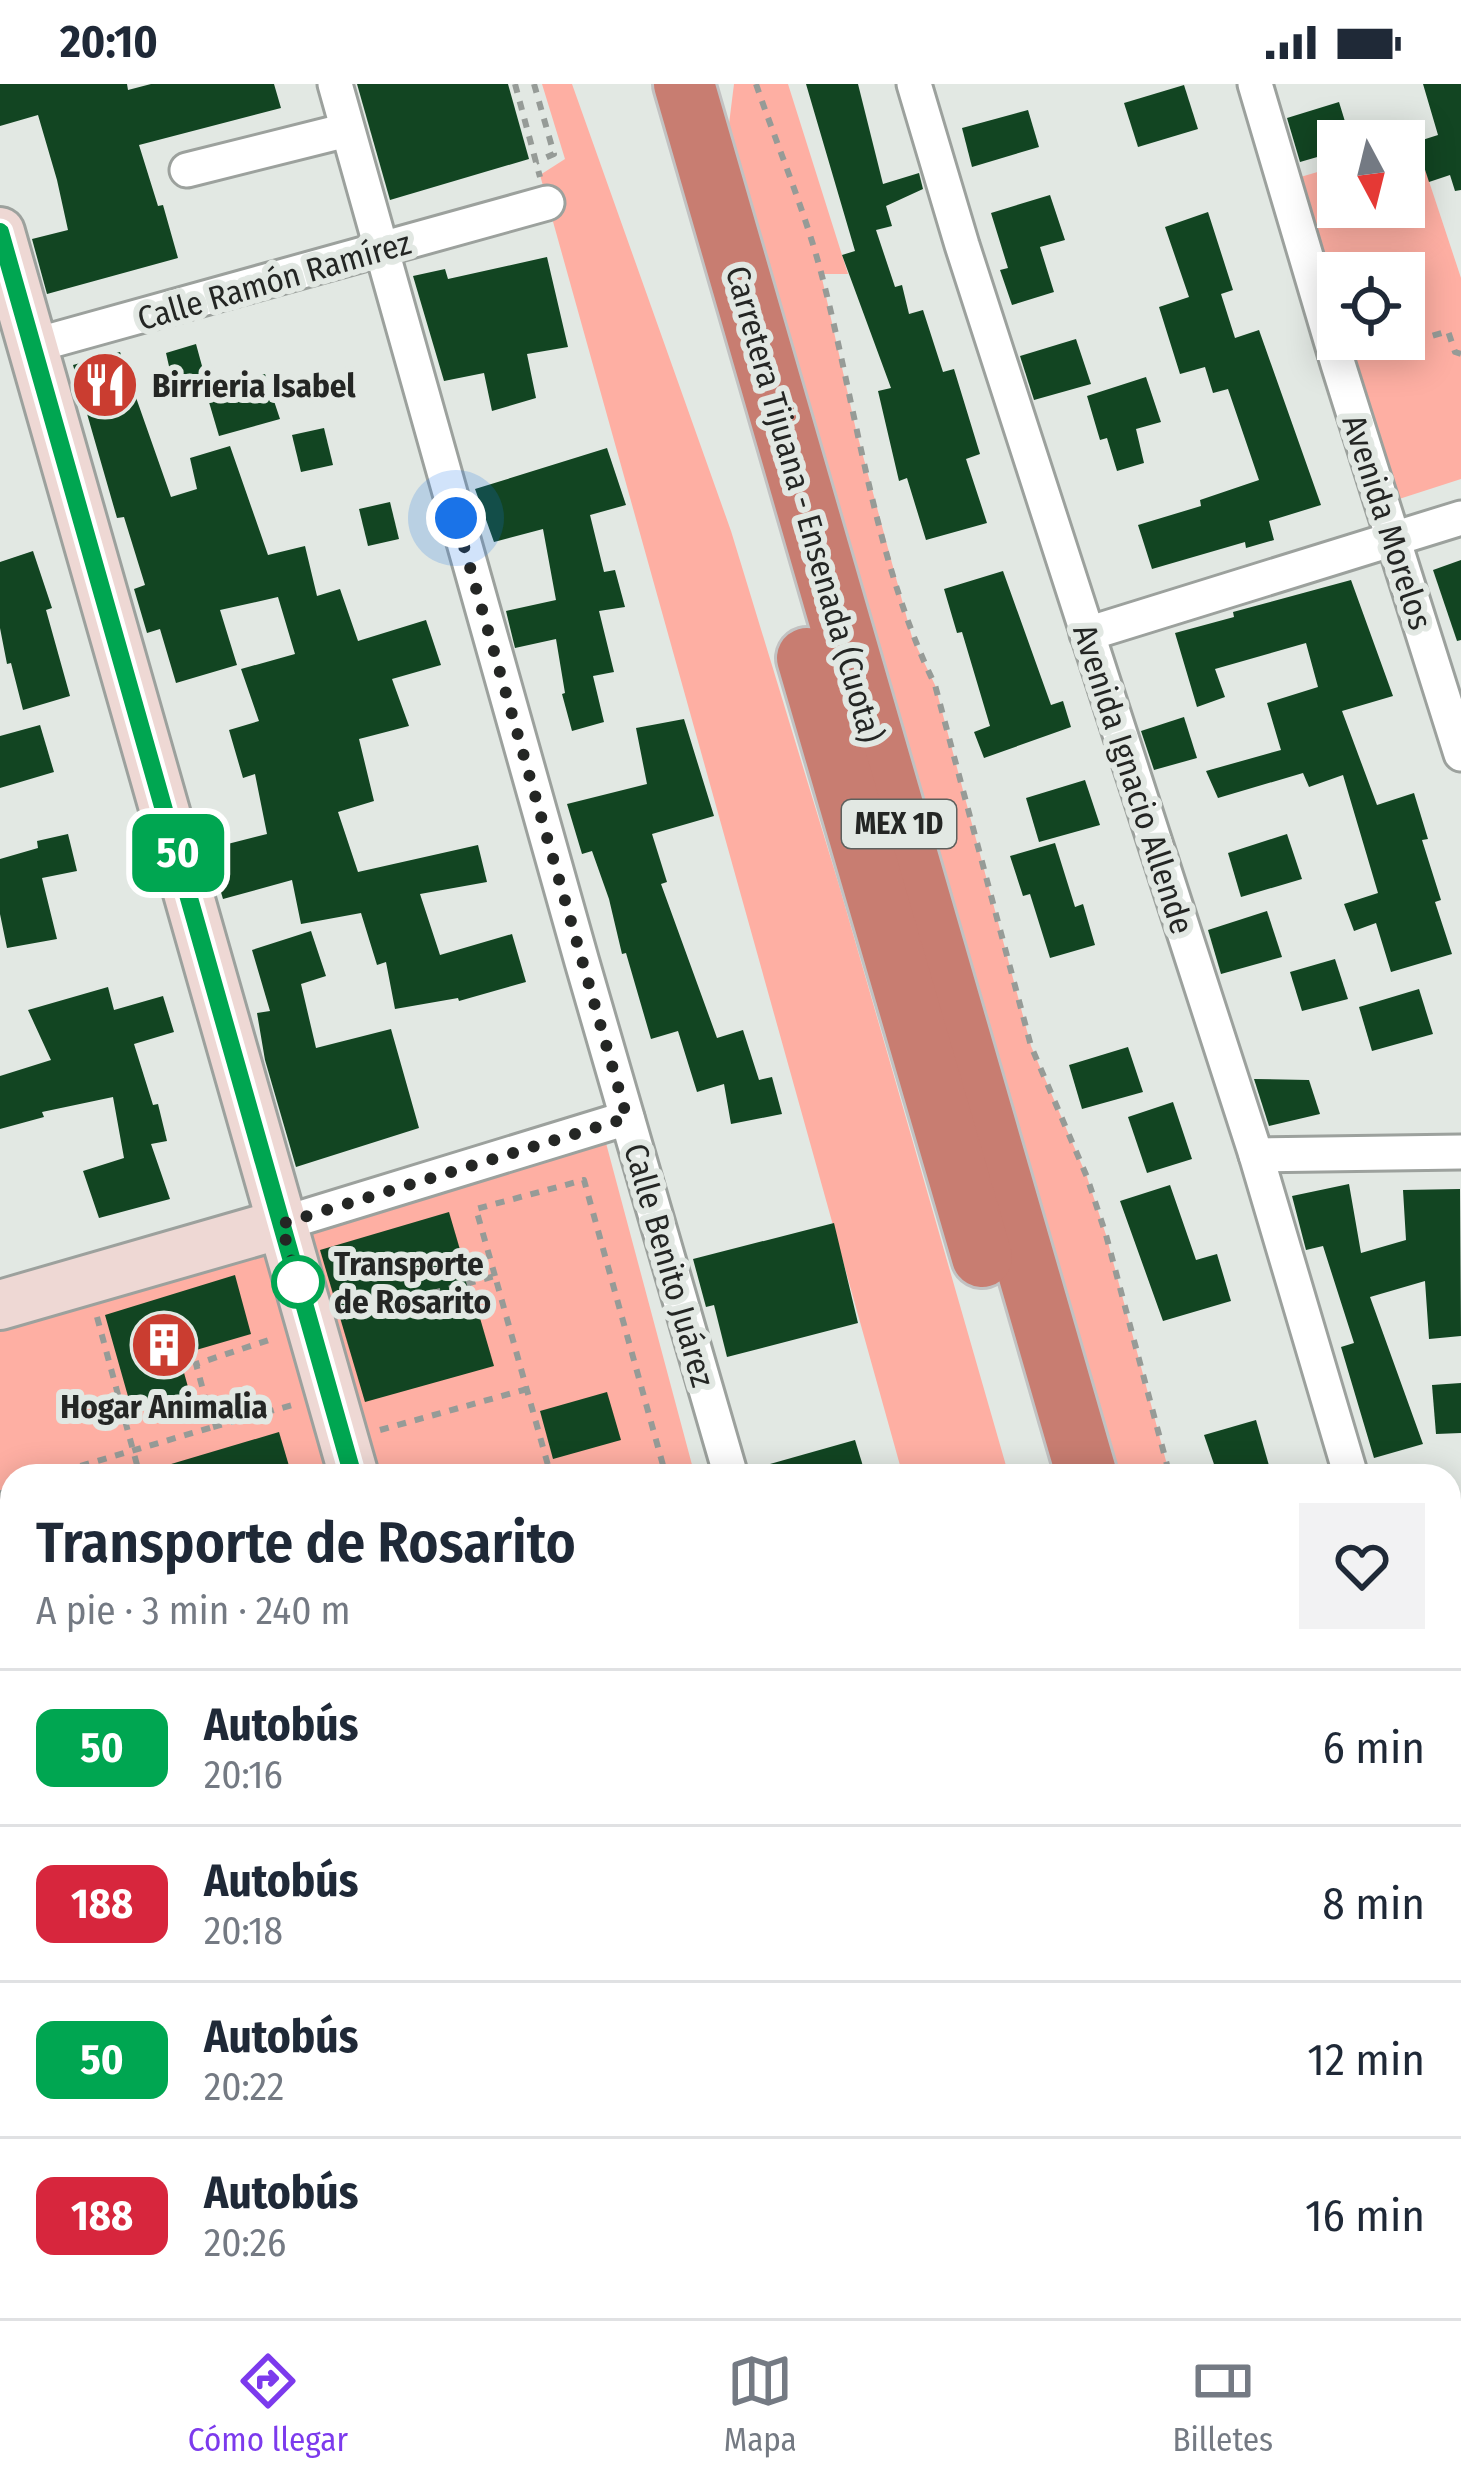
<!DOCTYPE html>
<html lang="es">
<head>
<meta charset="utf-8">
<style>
	body { margin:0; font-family:"Fira Sans Condensed",sans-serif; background:#f2f2f3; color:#1f2937; height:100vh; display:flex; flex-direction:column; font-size:45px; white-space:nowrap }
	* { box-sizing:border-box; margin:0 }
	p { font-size:39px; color:#747a83 }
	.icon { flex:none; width:66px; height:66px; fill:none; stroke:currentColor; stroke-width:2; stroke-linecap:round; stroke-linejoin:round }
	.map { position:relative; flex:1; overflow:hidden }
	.panel { position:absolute; left:0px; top:1380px; width:1461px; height:855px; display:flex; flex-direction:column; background:#fff; border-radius:36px 36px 0 0; box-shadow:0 6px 30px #0003 }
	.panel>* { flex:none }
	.badge { padding:0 24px; border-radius:18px; font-size:42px; line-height:78px }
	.needle { width:78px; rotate:173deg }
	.fabs { position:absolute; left:1317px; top:36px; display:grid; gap:24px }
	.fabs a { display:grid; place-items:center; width:108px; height:108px; border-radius:0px; background:#fff; box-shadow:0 6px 30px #0003; font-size:60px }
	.you { position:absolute; width:60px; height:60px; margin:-30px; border:9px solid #fff; border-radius:50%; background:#1a73e8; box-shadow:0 0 0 18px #1a73e833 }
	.map>.badge { position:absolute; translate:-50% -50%; box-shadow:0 0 0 6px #fff }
	.round { display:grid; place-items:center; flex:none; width:126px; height:126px; border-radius:0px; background:#f2f2f3 }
	.summary { display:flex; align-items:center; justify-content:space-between; height:204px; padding:0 36px }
	h1 { font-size:57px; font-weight:600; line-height:90px }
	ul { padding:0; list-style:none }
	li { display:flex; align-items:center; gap:36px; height:156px; padding:0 36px; border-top:3px solid #e0e1e3 }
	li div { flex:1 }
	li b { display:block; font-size:45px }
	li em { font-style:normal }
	li .badge { min-width:132px; font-weight:700; text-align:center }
	.status { display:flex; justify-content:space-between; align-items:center; height:84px; padding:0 60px; background:#fff; direction:ltr }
	.status svg { height:33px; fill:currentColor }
	.tabs { display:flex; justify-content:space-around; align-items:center; height:168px; border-top:3px solid #e0e1e3; background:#fff; font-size:33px; color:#747a83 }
	.tabs a { display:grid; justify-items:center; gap:6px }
	.tabs .selected { color:#7c3aed }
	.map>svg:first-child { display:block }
	.green { fill:#feafa3 }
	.building { fill:#124522 }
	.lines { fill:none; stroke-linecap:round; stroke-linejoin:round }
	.street-casing { stroke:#9ca19d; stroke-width:39 }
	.secondary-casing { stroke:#9ca19d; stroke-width:54 }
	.highway-casing { stroke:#c2c2c2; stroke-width:66 }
	.path { stroke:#969b97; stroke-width:6; stroke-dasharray:9 9; stroke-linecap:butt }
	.street { stroke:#fff; stroke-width:33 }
	.secondary { stroke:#eed8d4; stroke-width:48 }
	.highway { stroke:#c87d71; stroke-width:60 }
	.line-casing { stroke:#fff; stroke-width:27 }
	.line { stroke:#00a651; stroke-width:18 }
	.walk { stroke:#242624; stroke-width:12; stroke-dasharray:0 21.6 }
	.stop-dot { fill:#fff; stroke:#00a651; stroke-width:6 }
	.labels { text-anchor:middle; stroke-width:12; stroke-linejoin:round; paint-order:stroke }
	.shield { fill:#e2e8e3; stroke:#5d605d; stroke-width:3 }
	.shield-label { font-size:30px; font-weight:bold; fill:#242624 }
	.street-label { font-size:33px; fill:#242624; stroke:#e2e8e3 }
	.poi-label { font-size:33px; font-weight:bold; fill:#242624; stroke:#e2e8e3; text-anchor:start }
	.stop-label { font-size:33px; font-weight:bold; fill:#242624; stroke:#e2e8e3; text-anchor:start }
</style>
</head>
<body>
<div class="status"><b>20:10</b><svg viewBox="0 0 49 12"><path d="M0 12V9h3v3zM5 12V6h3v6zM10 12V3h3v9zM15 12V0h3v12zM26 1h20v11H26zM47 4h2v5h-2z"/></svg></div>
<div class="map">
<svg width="1461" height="2234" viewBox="0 0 1461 2234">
	<rect width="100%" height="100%" fill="#e2e8e3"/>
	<g class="green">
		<path d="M542,0H572L731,447L839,801L1009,1392H903L540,91L565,75Z"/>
		<path d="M734,0H788L848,190H821L856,346L912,553L935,601L1031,962L1087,1093L1106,1151L1170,1392H1105L728,48Z"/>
		<path d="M1416,58L1461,194V395L1396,416L1346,255H1404V189H1338V227L1297,94L1338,82V123H1404V61Z"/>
		<path d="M606,1059L695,1392H12V1473L0,1433V1233Z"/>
	</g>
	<g class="building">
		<path d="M0,0H127L128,6L151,0H274L281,24L139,61L158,122L163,121L178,174L47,210L32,155L68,146L57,96L38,31L0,42Z"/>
		<path d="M357,0H508L529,75L390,116Z"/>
		<path d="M806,0H858L883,100L919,89L923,105L886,122L892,142L876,146L895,203L902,201L909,230L923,226L943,288L954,285L980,370L966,375L987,439L926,456L907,394L899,397L878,307L891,304L842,171L855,167Z"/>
		<path d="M1423,0H1461V106L1455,107L1450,91L1429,98L1416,58L1438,51Z"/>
		<path d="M1184,1L1198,45L1138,63L1124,19Z"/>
		<path d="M1339,18L1351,57H1338V67L1300,78L1287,34Z"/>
		<path d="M1028,26L1039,63L972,83L962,44Z"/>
		<path d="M1050,111L1065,156L1040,163L1054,208L1012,221L1000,186L1008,184L991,129Z"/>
		<path d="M1208,128L1233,206L1221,210L1235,254L1259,246L1321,421L1269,437L1274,456L1246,464L1245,458L1152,485L1138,441L1201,422L1200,416L1259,396L1228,305L1213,309L1205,283L1180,290L1159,223L1189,213L1165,143Z"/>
		<path d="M547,173L568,263L527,270L536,314L492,327L484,289L444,297L413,192L445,185L448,195Z"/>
		<path d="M1076,255L1091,300L1034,316L1020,272Z"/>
		<path d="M196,260L208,304L176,313L166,269Z"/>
		<path d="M120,268L171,413L197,405L190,374L230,362L268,471L305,462L317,512L340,505L358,557L426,536L441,581L392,595L409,642L359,655L374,717L338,728L358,788L478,761L487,798L420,810L440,871L512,850L526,898L459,917L458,914L395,925L386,878L377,881L361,829L301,840L292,796L223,815L208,765L267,750L255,690L243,694L229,646L259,637L241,585L295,570L278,513L220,526L237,581L176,599L160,545L147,549L134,505L145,501L124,433L117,434L73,281Z"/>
		<path d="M265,290L280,335L219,352L206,308Z"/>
		<path d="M1146,293L1161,338L1136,345L1144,379L1117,387L1107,354L1100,356L1087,312Z"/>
		<path d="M324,344L333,381L301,388L292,351Z"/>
		<path d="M607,364L626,421L590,431L604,488L615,486L625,523L599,527L614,588L593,592L604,638L572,647L562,610L565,609L556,555L515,564L506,527L556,516L543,445L494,458L475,405Z"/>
		<path d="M390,418L399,455L368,462L359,425Z"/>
		<path d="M33,467L52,524L46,526L70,612L23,626L11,579L7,580L0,544V478Z"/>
		<path d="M1461,476V556L1457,557L1433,486Z"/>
		<path d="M1003,487L1051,621L1063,617L1071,643L984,674L974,648L990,642L962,548L957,549L944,505Z"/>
		<path d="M1351,496L1393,612L1342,627L1377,721L1414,709L1428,755L1422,756L1441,816L1435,818L1452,870L1391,888L1376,839L1354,847L1344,820L1378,809L1343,691L1309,703L1303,689L1218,714L1206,687L1281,666L1267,619L1318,603L1306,559L1215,585L1225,613L1197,623L1175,549L1234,533L1233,528Z"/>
		<path d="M1184,633L1197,674L1154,686L1141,647Z"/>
		<path d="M684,635L714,732L652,750L667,798L661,800L717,954L743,946L759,996L772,993L782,1030L731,1040L724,1000L697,1008L678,947L651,955L626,869L622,870L609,815L592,767L582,770L567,720L647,700L636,644Z"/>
		<path d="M40,641L54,688L0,704V652Z"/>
		<path d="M1085,696L1100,741L1039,758L1026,714Z"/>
		<path d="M68,750L77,787L42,794L57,855L7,864L0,830V775L38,764L37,757Z"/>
		<path d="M1287,750L1302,795L1241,813L1228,769Z"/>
		<path d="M1055,759L1075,823L1083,820L1095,861L1050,874L1030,810L1023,812L1010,772Z"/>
		<path d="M1267,827L1282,873L1221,890L1208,846Z"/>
		<path d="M311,847L326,892L301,900L316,964L391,945L419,1044L296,1083L265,976L257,929L270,927L252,866Z"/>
		<path d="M1335,875L1348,915L1302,927L1290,888Z"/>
		<path d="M108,903L114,926L163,912L174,948L134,960L153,1021L158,1020L167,1057L151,1060L170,1115L99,1134L83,1087L124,1074L113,1013L42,1028L44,1033L0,1045V992L51,976L28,926Z"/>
		<path d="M1419,905L1433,950L1372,967L1359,923Z"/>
		<path d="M1128,963L1143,1008L1082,1025L1069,981Z"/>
		<path d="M1254,995L1309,996L1320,1030L1269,1042Z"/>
		<path d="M1173,1018L1192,1075L1147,1089L1128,1033Z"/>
		<path d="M1349,1100L1361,1169L1406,1156L1403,1106L1460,1105L1461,1252L1429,1255L1425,1197L1370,1213L1423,1360L1374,1374L1341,1263L1354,1259L1323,1162L1306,1166L1292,1112Z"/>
		<path d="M1170,1101L1196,1176L1217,1170L1231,1217L1163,1237L1120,1117Z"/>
		<path d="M449,1128L494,1282L365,1318L320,1166Z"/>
		<path d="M834,1139L858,1239L727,1273L714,1221L706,1223L693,1175Z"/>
		<path d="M235,1191L251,1250L179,1271L190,1310L133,1330L105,1231Z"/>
		<path d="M1461,1299V1349L1436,1350L1432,1301Z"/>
		<path d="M607,1308L621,1356L553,1375L540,1327Z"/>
		<path d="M1256,1336L1272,1392H1218L1204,1351Z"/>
		<path d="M279,1348L292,1392H152L151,1386Z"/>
		<path d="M855,1356L866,1392H753L752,1385Z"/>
	</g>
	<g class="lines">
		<defs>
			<g id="street">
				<path d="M335,0L582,878L731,1392"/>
				<path d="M914,0L962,161L1256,1071L1351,1392"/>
				<path d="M1255,0L1338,280L1461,670"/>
				<path d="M187,86L347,46"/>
				<path d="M32,262L547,119"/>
				<path d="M1087,550L1461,434"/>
				<path d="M1256,1071L1461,1068"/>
				<path d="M281,1140L627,1034"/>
				<path d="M0,1457L12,1499"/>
				<path d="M1449,1725L1461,1767"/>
				<path d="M0,2154L12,2151"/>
				<path d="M1449,2163L1461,2156"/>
				<path d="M0,2212L12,2209"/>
				<path d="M236,2223L239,2234"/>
				<path d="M982,2223L983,2234"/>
			</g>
			<g id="secondary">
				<path d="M0,148L354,1392"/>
				<path d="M0,1221L281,1140"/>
				<path d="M621,2223L622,2234"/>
			</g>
			<g id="highway">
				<path d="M684,0L1087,1392"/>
				<path d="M807,574L982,1173"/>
				<path d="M1270,2223L1272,2234"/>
				<path d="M1315,2223L1318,2234"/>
			</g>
		</defs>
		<use href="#street" class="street-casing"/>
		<use href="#secondary" class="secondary-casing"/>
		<use href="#highway" class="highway-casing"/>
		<g class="path">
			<path d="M515,0L540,93"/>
			<path d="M534,0L554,70L536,78"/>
			<path d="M756,0C778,64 805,127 822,192C857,326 874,476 935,601L1031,962L1087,1093L1106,1151L1170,1392"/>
			<path d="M1364,273L1448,247L1455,268L1461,270"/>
			<path d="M495,1192L476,1125L584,1096L666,1392"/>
			<path d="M97,1233L140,1392"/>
			<path d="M345,1233L495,1192L551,1392"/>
			<path d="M213,1343L296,1320"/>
			<path d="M380,1346L527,1305"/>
			<path d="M46,1392L213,1343L196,1280L275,1254"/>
			<path d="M1,1406L8,1431"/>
			<path d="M1449,2220L1452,2234"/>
			<path d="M1380,2223L1382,2234"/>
		</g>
		<use href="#street" class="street"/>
		<use href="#secondary" class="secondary"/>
		<use href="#highway" class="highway"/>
	</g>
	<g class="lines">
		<defs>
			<path id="line" d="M0,148L353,1392"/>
		</defs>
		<use href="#line" class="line-casing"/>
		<use href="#line" class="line"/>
		<path class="walk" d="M298,1198L301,1208L281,1140L627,1034L456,434"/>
	</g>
	<defs>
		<symbol id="restaurant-disc" viewBox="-11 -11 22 22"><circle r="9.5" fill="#ca3d30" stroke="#e2e8e3"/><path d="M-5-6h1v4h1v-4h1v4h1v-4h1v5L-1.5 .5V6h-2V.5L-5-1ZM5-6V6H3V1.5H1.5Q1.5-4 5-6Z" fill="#fff"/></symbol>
		<symbol id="building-disc" viewBox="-11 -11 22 22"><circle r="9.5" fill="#ca3d30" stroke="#e2e8e3"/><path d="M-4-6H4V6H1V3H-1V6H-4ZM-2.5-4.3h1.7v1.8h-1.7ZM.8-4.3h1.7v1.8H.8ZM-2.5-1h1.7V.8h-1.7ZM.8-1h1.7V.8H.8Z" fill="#fff"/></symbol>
	</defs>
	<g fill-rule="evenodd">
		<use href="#restaurant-disc" x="67" y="263" width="76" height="76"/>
		<use href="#building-disc" x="126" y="1223" width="76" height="76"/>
	</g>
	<circle class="stop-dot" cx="298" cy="1198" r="24"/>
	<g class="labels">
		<rect class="shield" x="842" y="716" width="114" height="48" rx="9"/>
		<g class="shield-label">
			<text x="899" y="750">MEX 1D</text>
		</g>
		<g class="street-label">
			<text transform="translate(274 196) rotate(-16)" y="12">Calle Ramón Ramírez</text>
			<text transform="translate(805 420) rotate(74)" y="12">Carretera Tijuana - Ensenada (Cuota)</text>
			<text transform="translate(1388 438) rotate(72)" y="12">Avenida Morelos</text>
			<text transform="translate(1134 695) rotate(72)" y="12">Avenida Ignacio Allende</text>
			<text transform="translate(670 1181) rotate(74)" y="12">Calle Benito Juárez</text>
		</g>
		<g class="poi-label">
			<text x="152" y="313">Birrieria Isabel</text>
			<text x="164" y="1334" text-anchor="middle">Hogar Animalia</text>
		</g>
		<g class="stop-label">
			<text x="334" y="1191">Transporte<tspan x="334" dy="38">de Rosarito</tspan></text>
		</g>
	</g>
</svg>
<div class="fabs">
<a><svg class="needle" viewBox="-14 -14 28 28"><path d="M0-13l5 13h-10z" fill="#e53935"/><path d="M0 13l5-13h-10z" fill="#747a83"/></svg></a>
<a><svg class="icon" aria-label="locate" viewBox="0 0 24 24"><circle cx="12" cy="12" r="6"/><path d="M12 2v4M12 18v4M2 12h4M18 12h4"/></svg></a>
</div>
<div class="you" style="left:456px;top:434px"></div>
<b class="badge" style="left:178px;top:769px;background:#00a651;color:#fff">50</b>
<section class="panel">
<div class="summary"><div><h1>Transporte de Rosarito</h1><p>A pie · 3 min · 240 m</p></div><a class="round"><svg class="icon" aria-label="heart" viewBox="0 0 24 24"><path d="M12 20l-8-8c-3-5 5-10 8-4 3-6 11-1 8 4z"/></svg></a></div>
<ul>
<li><span class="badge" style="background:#00a651;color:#fff">50</span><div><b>Autobús</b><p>20:16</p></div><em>6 min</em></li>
<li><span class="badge" style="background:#d7263d;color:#fff">188</span><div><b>Autobús</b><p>20:18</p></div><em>8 min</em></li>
<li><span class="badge" style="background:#00a651;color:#fff">50</span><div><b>Autobús</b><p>20:22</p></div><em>12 min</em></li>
<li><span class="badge" style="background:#d7263d;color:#fff">188</span><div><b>Autobús</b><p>20:26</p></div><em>16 min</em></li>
</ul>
</section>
</div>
<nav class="tabs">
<a class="selected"><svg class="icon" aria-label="directions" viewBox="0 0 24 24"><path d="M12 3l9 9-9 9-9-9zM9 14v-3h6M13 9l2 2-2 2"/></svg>Cómo llegar</a>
<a><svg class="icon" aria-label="map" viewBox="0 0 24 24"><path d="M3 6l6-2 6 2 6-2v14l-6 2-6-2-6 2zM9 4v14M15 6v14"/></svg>Mapa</a>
<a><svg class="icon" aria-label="tickets" viewBox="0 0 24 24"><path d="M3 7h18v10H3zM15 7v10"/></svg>Billetes</a>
</nav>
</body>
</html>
